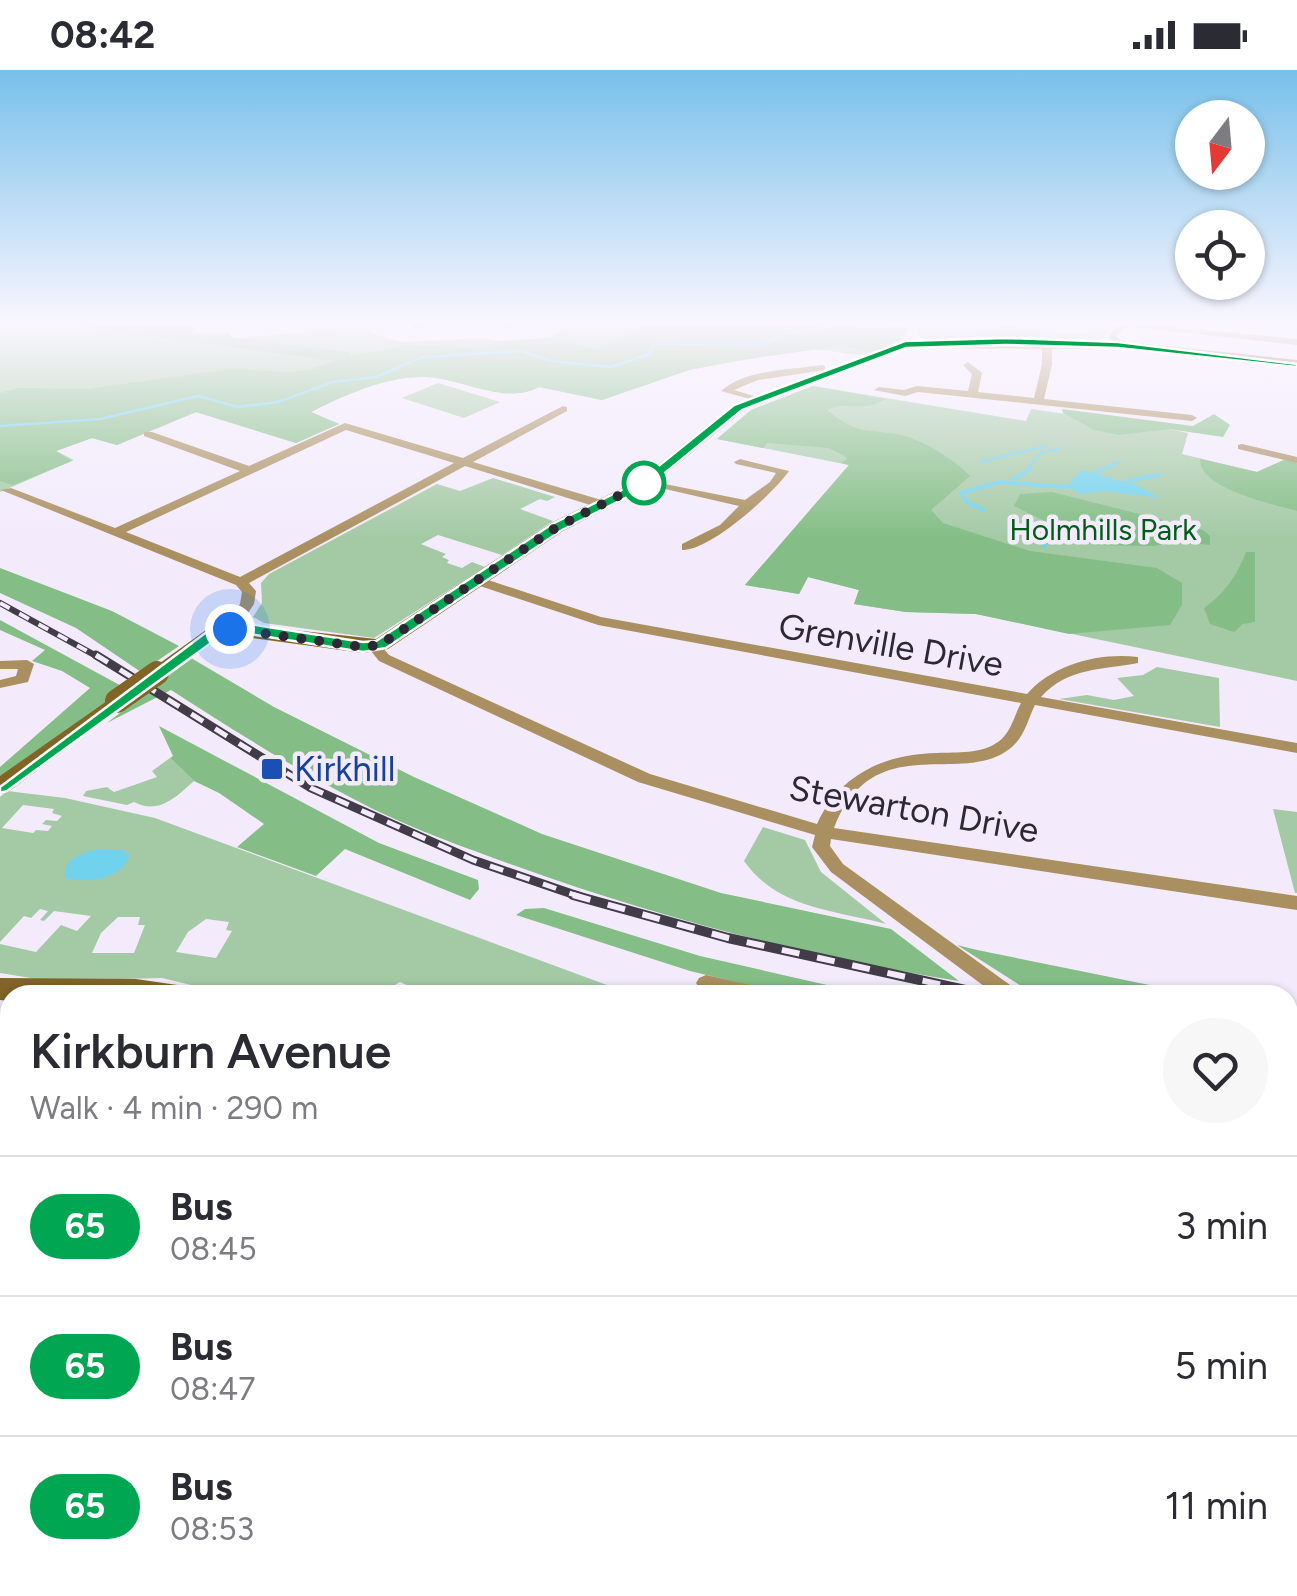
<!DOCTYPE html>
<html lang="en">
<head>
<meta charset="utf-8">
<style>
	body { margin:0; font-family:Figtree,sans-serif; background:#f7f7f7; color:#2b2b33; height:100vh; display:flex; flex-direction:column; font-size:38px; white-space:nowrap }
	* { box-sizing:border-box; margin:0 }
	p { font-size:32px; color:#7c7c81 }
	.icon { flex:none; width:55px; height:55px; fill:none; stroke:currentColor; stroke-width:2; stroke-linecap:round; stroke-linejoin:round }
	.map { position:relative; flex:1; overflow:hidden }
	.panel { position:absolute; left:0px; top:915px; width:1298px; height:612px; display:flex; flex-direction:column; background:#fff; border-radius:30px 30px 0 0; box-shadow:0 2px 8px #0004 }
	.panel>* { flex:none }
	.badge { padding:0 20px; border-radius:32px; font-size:35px; line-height:65px }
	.needle { width:65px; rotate:196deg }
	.fabs { position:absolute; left:1175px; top:30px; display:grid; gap:20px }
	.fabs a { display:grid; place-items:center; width:90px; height:90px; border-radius:50%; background:#fff; box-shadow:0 2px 8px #0004; font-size:50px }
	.you { position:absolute; width:50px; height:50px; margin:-25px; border:8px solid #fff; border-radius:50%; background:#1a73e8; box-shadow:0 0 0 15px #1a73e833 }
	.map>.badge { position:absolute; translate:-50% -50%; box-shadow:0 0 0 5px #fff }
	.round { display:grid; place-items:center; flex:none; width:105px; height:105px; border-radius:52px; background:#f7f7f7 }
	.headline { display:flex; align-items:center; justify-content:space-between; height:170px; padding:0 30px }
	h1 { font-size:48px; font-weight:600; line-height:75px }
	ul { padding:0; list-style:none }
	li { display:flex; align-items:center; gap:30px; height:140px; padding:0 30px; border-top:2px solid #e1e1e2 }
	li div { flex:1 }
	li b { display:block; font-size:38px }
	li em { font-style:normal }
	li .badge { min-width:110px; font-weight:700; text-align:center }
	.status { display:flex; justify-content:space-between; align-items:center; height:70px; padding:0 50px; background:#fff; direction:ltr }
	.status svg { height:28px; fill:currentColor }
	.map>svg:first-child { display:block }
	.green { fill:#a4caa5; fill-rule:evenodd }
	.forest { fill:#84be86 }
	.water { fill:#71d2ee }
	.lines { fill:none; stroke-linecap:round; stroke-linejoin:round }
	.stream-far1 { stroke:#71d2ee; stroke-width:2.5 }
	.stream { stroke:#71d2ee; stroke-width:4 }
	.street { fill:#aa9060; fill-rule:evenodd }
	.secondary { fill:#826427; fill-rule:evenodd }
	.rail-far2-casing { stroke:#413c47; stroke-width:6 }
	.rail-far1-casing { stroke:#413c47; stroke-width:9 }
	.rail-casing { stroke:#413c47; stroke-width:10 }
	.rail-far2 { stroke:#f3ebfc; stroke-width:4; stroke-dasharray:11; stroke-linecap:butt }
	.rail-far1 { stroke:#f3ebfc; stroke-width:5; stroke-dasharray:14; stroke-linecap:butt }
	.rail { stroke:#f3ebfc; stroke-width:6; stroke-dasharray:18; stroke-linecap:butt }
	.secondary-bridge { stroke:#826427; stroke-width:24 }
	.line { fill:#00a651; stroke:#fff; stroke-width:2.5 }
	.walk { stroke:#2d2833; stroke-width:10; stroke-dasharray:0 18 }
	.stop-dot { fill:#fff; stroke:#00a651; stroke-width:5 }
	.transit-dot { fill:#1a4fb4; stroke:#f3ebfc; stroke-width:4 }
	.labels { text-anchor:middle; stroke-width:9; stroke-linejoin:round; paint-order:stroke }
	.far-park-label { font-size:30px; fill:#005d17; stroke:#f3ebfc }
	.street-label { font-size:35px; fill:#2d2833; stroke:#f3ebfc }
	.transit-label { font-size:35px; fill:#164399; stroke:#f3ebfc; text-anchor:start }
</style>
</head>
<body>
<div class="status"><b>08:42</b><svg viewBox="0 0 49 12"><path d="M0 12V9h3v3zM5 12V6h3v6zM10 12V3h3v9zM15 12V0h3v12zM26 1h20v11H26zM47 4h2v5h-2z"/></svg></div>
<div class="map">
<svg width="1297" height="1526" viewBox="0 0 1297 1526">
	<rect width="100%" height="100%" fill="#f3ebfc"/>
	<g class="green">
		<path d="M0,255H192L191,262L232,269L369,256L373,264L402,272L484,268L498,271L549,268L570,255L910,256C882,302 847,279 806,279L689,300L602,330L539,317C504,336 460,307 424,307C387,306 344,325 311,342L339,354L296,373L196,342L117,375L92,368L56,381L74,390L0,422Z"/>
		<path d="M1099,255H1115L1101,272L929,270L917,264L922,257L1078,263L1093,262Z"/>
		<path d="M438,313L500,332L464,348L402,328Z"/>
		<path d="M813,316L1026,351L1031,339L1169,359L1188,363L1182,384L1257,402L1286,389L1297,393V611L976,544L906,542L854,534L859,520L808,507L799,524L745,515L849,395L717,369L751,340Z"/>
		<path d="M493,408L555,427L547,431L540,429L520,439L553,451L502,485L438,465L421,474L446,484L442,487L449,490L447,493L462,498L472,492L485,497L374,568L264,553L253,547L262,533L261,513L269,504L437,414L460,421Z"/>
		<path d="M1157,597L1219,608L1220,657L1059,629L1087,625L1114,630L1134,626L1117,608L1143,605Z"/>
		<path d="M170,688L194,711C176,727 159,745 134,732L127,735L83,726L86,721L107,717L114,722L157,707L152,701Z"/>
		<path d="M7,721L65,728L155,748L634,925H400L411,917L400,912L377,925H233L162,908L49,911L0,903V874L36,882L61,855L77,861L91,846L54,841L44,851L40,850L48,841L40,839L31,848L24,846L0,872V727ZM23,735L54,739L52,743L62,746L57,751L46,750L42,754L52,756L48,761L36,760L33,763L2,758ZM118,847H140L138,855H145L134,883H92L101,863ZM206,849L229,852L226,860L232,861L216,888L176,882L188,862Z"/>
		<path d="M1273,739L1297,742V823H1295Z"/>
		<path d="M763,757L805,770L821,802L886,854C832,840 777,838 744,791Z"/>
		<path d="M0,993L10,994V1197L0,1191Z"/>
		<path d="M1288,1165L1297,1168V1375L1288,1372Z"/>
		<path d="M10,1329V1518H334L329,1526H0V1340Z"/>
		<path d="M564,1518H698L714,1526H578Z"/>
		<path d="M753,1518H1085L1096,1523L1098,1518H1239L1240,1526H750Z"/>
	</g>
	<g class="forest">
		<path d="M72,255L193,257L197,263H229L233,268L349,282V286L408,275L486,278L498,271L549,268L597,279L625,267L642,255H855L860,259L910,256L900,273L873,283L842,276L734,291L689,300L602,330L539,317C504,336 460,307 424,307C387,306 344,325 311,342L339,354L296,373L196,342L117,375L92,368L56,381L72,391L13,415L0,411V323L18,318L88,319L230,299L287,302L310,300L334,291Z"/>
		<path d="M813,316L885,329C860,345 848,329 827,340C859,366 864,358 901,365C923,370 954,389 970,406L931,440L943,453L1030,481L1157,498L1182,513V535L1170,555L1069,564L976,544L906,542L854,534L859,520L808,507L799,524L745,515L849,395L841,393L847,389L844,385L828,378L767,373L763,378L717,369L751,340Z"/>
		<path d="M1062,339L1193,356L1214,344L1230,355L1223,367L1169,359L1119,365L1094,360L1063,343Z"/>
		<path d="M1200,389L1257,402L1286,389L1297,393V441C1272,434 1199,419 1200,389Z"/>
		<path d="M1052,422L1203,460L1210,466V475L1176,471L1154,476L1093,475L1014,436L1020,424Z"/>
		<path d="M1246,482H1255V552L1243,554L1234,562L1210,554L1204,538C1225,523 1236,507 1246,482Z"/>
		<path d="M0,498L112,541L179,576L141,602L76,558L0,523Z"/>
		<path d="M0,550L127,619L0,710V697L90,618L62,601L32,591L45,580L0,560Z"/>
		<path d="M191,588L274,637L414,707L542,764L721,823L891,859L959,911C807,886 659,848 513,795C466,778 418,761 373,739C303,704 236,662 171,620L107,653Z"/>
		<path d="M159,656L379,773L478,810L479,819L470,830L345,779L316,806L237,777L264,754L219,723L194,711L170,688L173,686Z"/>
		<path d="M544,838L700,886L871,925H788L690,901L516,845L525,839Z"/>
		<path d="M957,875L977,880L1199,925H1035Z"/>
	</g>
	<g class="water">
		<path d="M1081,400L1136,415L1160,428L1105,421L1082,424L1066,417Z"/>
		<path d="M94,780H122L130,786C119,811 88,813 65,808C64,789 78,785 94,780Z"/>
	</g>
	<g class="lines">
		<g class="stream-far1">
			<path d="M0,356L100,349L198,326L238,337L278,332L333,312L376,307L422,287L521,281L550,291L611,297L650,284L654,274L761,276L786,264L839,255"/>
			<path d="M980,392L1046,376"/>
			<path d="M1026,401L1042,382L1058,379"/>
			<path d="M1098,401L1120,392"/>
		</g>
		<g class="stream">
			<path d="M1094,403L1104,399"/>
			<path d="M1014,409L1030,399"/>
			<path d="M1127,411L1159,405"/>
			<path d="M983,440L967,432L961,423L999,412L1066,417"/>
			<path d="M1031,461L1045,476"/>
		</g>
		<g class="street">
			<path d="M411,255H426L415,259Z"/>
			<path d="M505,255H518L509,259Z"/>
			<path d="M998,255H1015L1017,257L1002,259Z"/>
			<path d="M1118,255H1155L1297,269V275L1126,256L1117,266L1123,275L1118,278L1108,266Z"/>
			<path d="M1047,269L1052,272V294L1044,329L1192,345L1197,348L1192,351L918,322L905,326L874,320L879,317L904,320L917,316L968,321L972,304L963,295L968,292L982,303L978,322L1034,328L1042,294V272Z"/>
			<path d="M822,295L825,296V300L758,310L734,320L757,327V331L721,321C746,299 790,300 822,295Z"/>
			<path d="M563,336L567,337V341L473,392L608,432V438H600L465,396L249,513L256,521L254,534L235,562L230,563L223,559L240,534L242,522L236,515L1,420L11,418L115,458L240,401L144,366V362H152L249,396L345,353L463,388ZM346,360L454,393L240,507L126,462Z"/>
			<path d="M1242,374L1297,387V393L1238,379V375Z"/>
			<path d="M740,389L789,401C773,424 710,481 682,480V474L720,455L739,436L639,413L645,410L745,430L770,412L776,403L736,394L734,392Z"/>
			<path d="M479,507L601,547L1027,624C1053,594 1100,582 1138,587V593C1102,600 1068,597 1041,627L1297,673V683L1035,635C1028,649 1025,665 1013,676C965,720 874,655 834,758L1297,826V840L831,769L830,776L843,794L1017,920L1020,925H996L831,802L812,777L815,765L638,712L379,591L367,576L369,573H379L389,585L650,704L817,754C839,705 884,684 937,683C957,682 981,684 998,672C1011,663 1014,646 1021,633L598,555L474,514L472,511Z"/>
			<path d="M27,590L34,594L28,612L0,618V610L16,606L18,599H0V591Z"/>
			<path d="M706,905L759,917L766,920L769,925H725L699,918L696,913L699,908Z"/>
			<path d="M0,1202L10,1206V1232L0,1228Z"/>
			<path d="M341,1518H373L370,1526H338Z"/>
			<path d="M494,1518H536L539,1526H497Z"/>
			<rect x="1254" y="1518" width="30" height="8"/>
		</g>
		<g class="secondary">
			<path d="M1006,268L1118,271L1297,290V298L1118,279L907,278L743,341L651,416L563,461L388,579L363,583L231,565L220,568L164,607H150L146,603L206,560L230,553L376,569L551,453L639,410L733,335L905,270Z"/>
			<path d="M117,624L128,631L125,636L8,722L0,724V706Z"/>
			<path d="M0,908L136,909L191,917L195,925H10V931L0,930Z"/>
			<path d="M1288,1376L1297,1379V1420L1288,1416Z"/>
		</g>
		<defs>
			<path id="rail-far2" d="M0,533L100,588"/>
			<path id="rail-far1" d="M96,585L311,718L473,790L581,827"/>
			<g id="rail">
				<path d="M573,825L728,868L988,925"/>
				<path d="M1288,998L1297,1000"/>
			</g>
		</defs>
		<use href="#rail-far2" class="rail-far2-casing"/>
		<use href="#rail-far1" class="rail-far1-casing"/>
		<use href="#rail" class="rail-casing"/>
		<use href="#rail-far2" class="rail-far2"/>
		<use href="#rail-far1" class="rail-far1"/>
		<use href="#rail" class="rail"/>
		<path class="secondary-bridge" d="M117,631L157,603"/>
	</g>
	<linearGradient id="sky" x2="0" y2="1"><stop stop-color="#78c0ea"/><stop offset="0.54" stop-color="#faf6fe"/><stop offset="1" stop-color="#faf6fe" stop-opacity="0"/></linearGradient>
	<rect width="1297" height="468" fill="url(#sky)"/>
	<path class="line" d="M1006,268L1118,272L1297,294V297L1118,278L1006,275L906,278L742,340L649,416L562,460L386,578L363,582L249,564L218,568L7,721L0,723V717L208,561L249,554L363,572L376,571L552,454L640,411L734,335L905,271Z"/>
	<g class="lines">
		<path class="walk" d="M230,559L363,577L380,575L557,457L644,413"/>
	</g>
	<circle class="stop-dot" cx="644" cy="413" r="20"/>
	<rect class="transit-dot" x="260" y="687" width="24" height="24" rx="5"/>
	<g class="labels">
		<g class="far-park-label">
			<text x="1103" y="470">Holmhills Park</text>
		</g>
		<g class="street-label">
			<text transform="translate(891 575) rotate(10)" y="12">Grenville Drive</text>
			<text transform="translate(914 739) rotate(10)" y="12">Stewarton Drive</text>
		</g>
		<g class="transit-label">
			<text x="294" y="711">Kirkhill</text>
		</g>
	</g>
</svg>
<div class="fabs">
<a><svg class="needle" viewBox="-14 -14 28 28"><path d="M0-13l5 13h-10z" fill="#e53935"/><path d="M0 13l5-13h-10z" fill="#7c7c81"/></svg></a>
<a><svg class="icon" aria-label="locate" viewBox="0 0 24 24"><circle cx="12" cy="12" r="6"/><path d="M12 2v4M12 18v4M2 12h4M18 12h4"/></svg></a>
</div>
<div class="you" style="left:230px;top:559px"></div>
<section class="panel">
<div class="headline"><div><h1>Kirkburn Avenue</h1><p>Walk · 4 min · 290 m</p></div><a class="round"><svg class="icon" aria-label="heart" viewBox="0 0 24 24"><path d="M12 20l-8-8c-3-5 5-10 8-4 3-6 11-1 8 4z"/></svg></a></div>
<ul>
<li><span class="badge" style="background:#00a651;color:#fff">65</span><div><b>Bus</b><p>08:45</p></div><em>3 min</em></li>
<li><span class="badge" style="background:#00a651;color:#fff">65</span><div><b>Bus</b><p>08:47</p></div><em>5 min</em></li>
<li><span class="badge" style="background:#00a651;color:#fff">65</span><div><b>Bus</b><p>08:53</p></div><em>11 min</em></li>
</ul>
</section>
</div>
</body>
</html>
